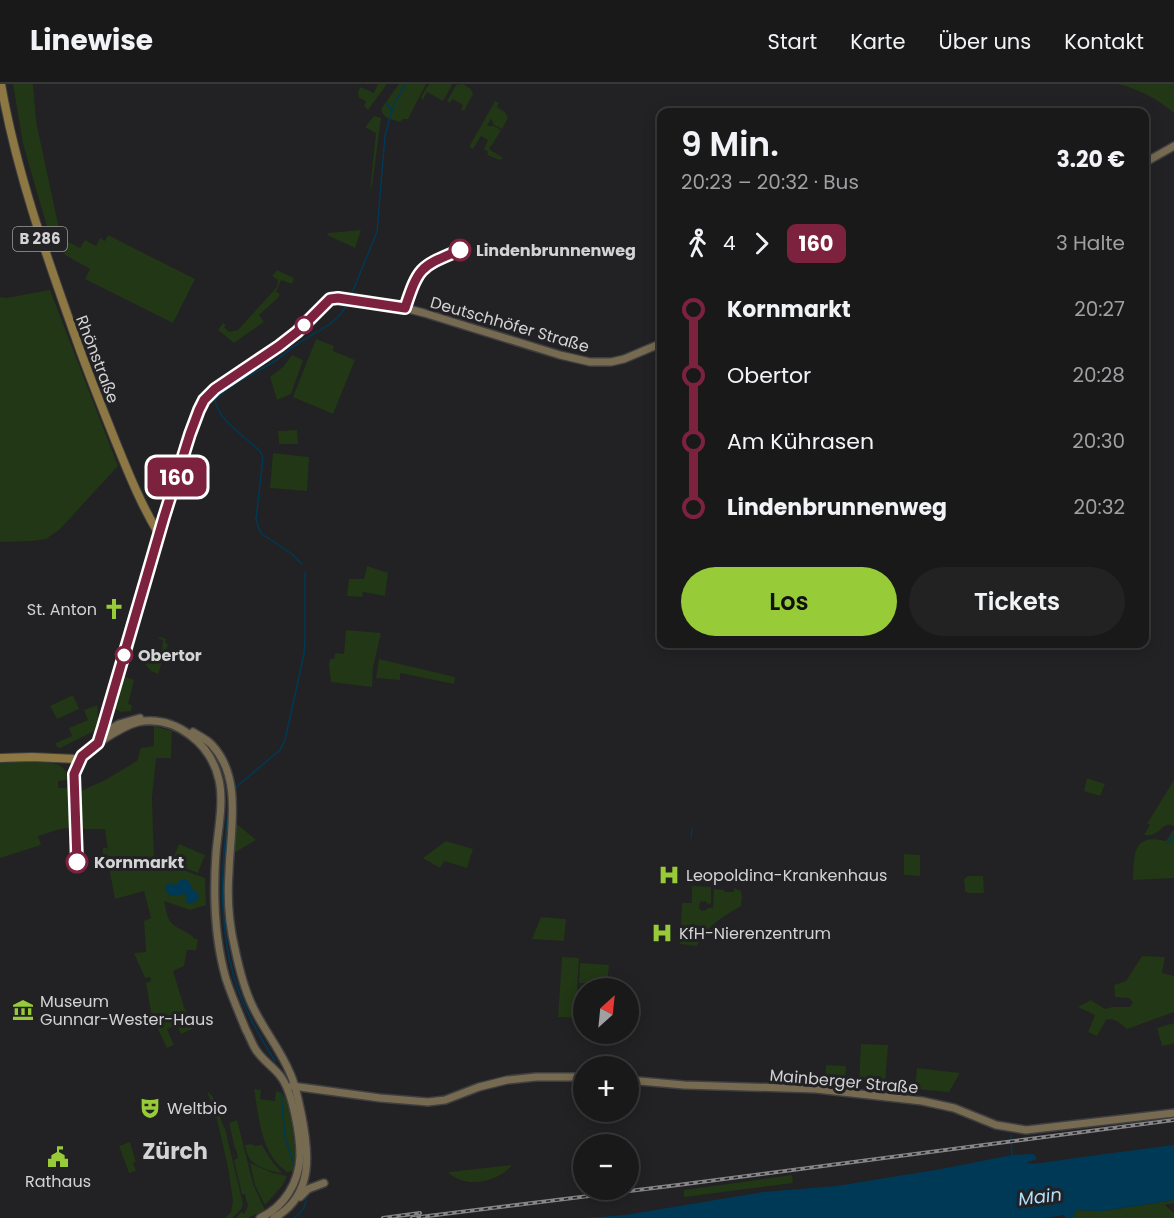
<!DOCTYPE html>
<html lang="de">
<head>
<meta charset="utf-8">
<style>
	body { margin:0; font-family:Poppins,sans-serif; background:#232223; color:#f1f3f6; height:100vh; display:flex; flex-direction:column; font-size:22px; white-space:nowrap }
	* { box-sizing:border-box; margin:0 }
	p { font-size:20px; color:#9fa0a2 }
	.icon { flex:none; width:33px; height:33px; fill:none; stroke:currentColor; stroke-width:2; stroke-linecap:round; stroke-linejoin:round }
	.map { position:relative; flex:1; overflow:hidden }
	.details { position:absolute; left:657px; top:24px; width:492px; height:540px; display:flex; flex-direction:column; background:#1a191a; border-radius:12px; box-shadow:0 3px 15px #0003,0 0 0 2px #383839 }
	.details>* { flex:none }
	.badge { padding:0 12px; border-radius:9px; font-size:21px; line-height:39px }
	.needle { width:39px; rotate:27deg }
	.controls { position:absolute; left:573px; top:894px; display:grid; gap:12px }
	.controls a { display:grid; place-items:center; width:66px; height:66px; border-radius:50%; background:#1a191a; box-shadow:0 3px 15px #0003,0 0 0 2px #383839; font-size:30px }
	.map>.badge { position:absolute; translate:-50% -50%; box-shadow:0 0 0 3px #fff }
	.legs { display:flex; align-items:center; gap:9px; height:66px; padding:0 24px; font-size:20px }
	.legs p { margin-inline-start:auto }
	.head { display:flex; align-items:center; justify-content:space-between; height:102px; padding:0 24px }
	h1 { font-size:33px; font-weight:600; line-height:45px }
	.cta { display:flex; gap:12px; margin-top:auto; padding:12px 24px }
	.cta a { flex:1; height:69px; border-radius:36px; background:#97cc38; color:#111; font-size:24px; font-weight:600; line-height:69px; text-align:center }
	.cta a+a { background:#232223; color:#f1f3f6 }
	ul { padding:0 24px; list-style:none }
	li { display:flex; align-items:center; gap:21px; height:66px; font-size:22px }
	li i { display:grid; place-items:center; width:9px; height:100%; margin:0 8px; background:currentColor }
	li i::after { content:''; width:15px; height:15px; margin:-8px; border:4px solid; border-radius:50%; background:#1a191a }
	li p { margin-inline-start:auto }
	li:first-child i { background:linear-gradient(#0000 50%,currentColor 0) }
	li:last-child i { background:linear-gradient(currentColor 50%,#0000 0) }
	header { display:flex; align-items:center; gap:36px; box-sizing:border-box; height:84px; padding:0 30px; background:#1a191a; border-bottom:2px solid #383839 }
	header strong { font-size:28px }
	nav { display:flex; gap:33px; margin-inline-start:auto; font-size:21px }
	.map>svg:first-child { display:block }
	.green { fill:#213715 }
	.water { fill:#003955 }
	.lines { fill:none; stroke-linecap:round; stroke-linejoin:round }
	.stream { stroke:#003955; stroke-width:1.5 }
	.secondary-casing { stroke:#3f3e41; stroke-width:10 }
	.primary-casing { stroke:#3f3e41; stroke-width:10 }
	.secondary { stroke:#766a51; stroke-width:7 }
	.primary { stroke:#8d7742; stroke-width:8 }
	.rail-casing { stroke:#868587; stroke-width:4 }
	.rail { stroke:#222123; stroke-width:1.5; stroke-dasharray:4.5; stroke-linecap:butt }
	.line-1-casing { stroke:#fff; stroke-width:14 }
	.line-1 { stroke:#7d223e; stroke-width:9 }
	.stop-1-dot { fill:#fff; stroke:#7d223e; stroke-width:3 }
	.labels { text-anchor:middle; stroke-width:6; stroke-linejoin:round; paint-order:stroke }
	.shield { fill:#222123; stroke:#9e9d9f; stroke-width:1.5 }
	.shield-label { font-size:15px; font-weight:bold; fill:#d3d2d4 }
	.stop-label { font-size:16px; font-weight:bold; fill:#d3d2d4; stroke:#222123; text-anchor:start }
	.street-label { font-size:16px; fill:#d3d2d4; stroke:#222123 }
	.poi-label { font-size:16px; fill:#d3d2d4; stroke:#222123; text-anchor:start }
	.water-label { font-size:18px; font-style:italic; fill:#b2dffc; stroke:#222123 }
	.district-label { font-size:22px; font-weight:bold; fill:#d3d2d4; stroke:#222123 }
</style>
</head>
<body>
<header>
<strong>Linewise</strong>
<nav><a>Start</a><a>Karte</a><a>Über uns</a><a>Kontakt</a></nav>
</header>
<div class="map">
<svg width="1174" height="1134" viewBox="0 0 1174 1134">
	<rect width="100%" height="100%" fill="#222123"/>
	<g class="green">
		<path d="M13,0H33L36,37L61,154L80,164L85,156L96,162L100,154L105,157L108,151L195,195L173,239L85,195L90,185L65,171L61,155L52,160L23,60Z"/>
		<path d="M378,0H387L368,26L364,22L366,17L359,14L358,8L360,3L374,9Z"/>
		<path d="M399,0H426L408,35H403L400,38C392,35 383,35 381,25Z"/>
		<path d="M429,0H451L452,1L443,17L427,8L423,16L421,13Z"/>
		<path d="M463,0L471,5L473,10L464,27L461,25L463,21L453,15L450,19L447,17L456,1Z"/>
		<path d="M1118,0H1174V29C1158,15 1139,5 1118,0Z"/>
		<path d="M495,17L499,19L497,23L505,28L508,34L502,45L494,41L491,35L487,42H494L501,46L492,61H491L489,65L503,74L500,76L487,71L488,68L484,65L488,56L481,52L473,65L469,63Z"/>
		<path d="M374,32L381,34L372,102L370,107L376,49L365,43Z"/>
		<path d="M361,146L355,164L327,151L328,149Z"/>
		<path d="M277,186L294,194L292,200L281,196L276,208L280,210L278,214L259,231L264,238L234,259L218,246L223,239L226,241L224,243L229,248L238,246L277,203L278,196L272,192Z"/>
		<path d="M50,206L118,382L59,446L46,455L32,457L0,458V213L6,214Z"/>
		<path d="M316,255L334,262L333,267L355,276L333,330L293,313Z"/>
		<path d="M292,271L303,276L291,310L277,316L270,293L283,283Z"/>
		<path d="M297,346L298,360H279L278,347Z"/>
		<path d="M273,369L309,373L307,407L270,404Z"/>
		<path d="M367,482L388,489L385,512L363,508L362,513L347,512L349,495H364Z"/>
		<path d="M346,546L381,549L373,583L372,603L331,598L329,582L330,575H334L335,569L344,570Z"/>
		<path d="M160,553L166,555L165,559L168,560L158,590L151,587L146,581L148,576L156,573V570L153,567L154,564L155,563L154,567L159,569L161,566H162L163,556L157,554Z"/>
		<path d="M379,575L455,593L454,600L400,589V596L376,594Z"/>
		<path d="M123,592L134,596L128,620L132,621L131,627L121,628L116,625L115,621Z"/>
		<path d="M73,611L79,625L57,635L50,622Z"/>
		<path d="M97,621C99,626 96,631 99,636L94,647L60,664L57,663L55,657L56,659L72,652L69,644L88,636L84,626Z"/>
		<path d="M154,642L172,647L171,674H156L152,714L154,775L205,794L206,821L190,826L164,817C166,823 166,831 170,837C176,846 188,846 195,855H198L196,866H187L184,882L173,887L184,923L194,944L181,950L177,941L167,945L174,961L167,964L156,941L158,940L156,935L153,936L151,928L146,899L151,897L150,893L145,894L134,869L146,868L144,837L151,834L144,807L115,815L109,784H106L104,780L97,781L96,777L102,776L103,764H107L108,768L105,745H82L81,707L107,695L137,677L141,664L154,662Z"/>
		<path d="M29,677C45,678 67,676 68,696L58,697V704H69L71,744C59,744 49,749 38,752L41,761L0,774V679Z"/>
		<path d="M1087,694L1105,700L1100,712L1084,707Z"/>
		<path d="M1174,696V742C1160,736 1163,753 1144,751L1150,741L1147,739L1150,735Z"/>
		<path d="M237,740L256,756L234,769Z"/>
		<path d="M1174,745V794L1133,796C1134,769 1133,749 1166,757Z"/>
		<path d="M446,757L473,765L467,784L444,777L440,784L423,774Z"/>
		<path d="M179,760L205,771L198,789L171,779Z"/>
		<path d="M904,770L920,771V792L904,791Z"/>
		<path d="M968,792H983L984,809H968L965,807L964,795Z"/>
		<path d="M692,802L711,803V819L708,820L705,817L700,818L699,824L702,827L706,826L708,824H713L714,805L724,806V808H734V804L741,807L742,812L741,822C724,832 705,843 697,862L680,860L682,819H692Z"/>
		<path d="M541,833L566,835L564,857L532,855Z"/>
		<path d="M1142,872L1165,873L1162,889L1174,892V928L1127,945C1120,940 1115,933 1106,936L1097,952L1088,948L1095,931L1078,923L1091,916L1105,925L1112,923H1130L1133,918L1129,914L1115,913L1114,901L1126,897Z"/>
		<path d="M562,873L579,874L577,907L583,908V933L582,934L558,933Z"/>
		<path d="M580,879L609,881L607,900L579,899Z"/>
		<path d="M1174,939V958L1173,960L1162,962L1157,944Z"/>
		<path d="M861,960L888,961L885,1001L859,999Z"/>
		<path d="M826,981L846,982L845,998L825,996Z"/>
		<path d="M917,984L960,989L949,1008L915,1005Z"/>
		<path d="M254,1005L261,1006L260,1015L275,1017L276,1007C280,1008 281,1008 284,1012C290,1021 298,1072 294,1083C293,1088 291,1087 287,1088C282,1084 277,1080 273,1074C260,1055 258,1027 254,1005Z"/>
		<path d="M207,1007C219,1016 218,1033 225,1045L243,1120L241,1125L232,1134H225L231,1128L233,1117L228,1083L216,1031Z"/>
		<path d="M237,1036L253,1100L265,1126L248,1134H236L241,1128L244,1130L248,1122L245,1110H242L234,1076L238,1074L236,1065H235L229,1039Z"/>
		<path d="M130,1058L136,1078L133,1079L136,1087L129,1089L119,1062Z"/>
		<path d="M250,1060L254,1061L255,1062L262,1061L271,1076L282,1089C273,1088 256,1083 250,1075C247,1071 246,1066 245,1061Z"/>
		<path d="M250,1079L273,1089L287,1092L282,1102L265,1121L255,1101Z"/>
		<path d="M512,1081C498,1099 464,1105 448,1088Z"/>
		<path d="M792,1091L793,1099L684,1113V1106Z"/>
		<path d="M1174,1116V1119L1165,1121L1174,1129V1134H1073V1131L1076,1126L1103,1127Z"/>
	</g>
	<g class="water">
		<path d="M183,795C189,796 191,800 192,805C197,807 198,810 199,814L191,820L185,817L187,812L185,810C176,811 168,816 165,803L170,799L176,801L180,796Z"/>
		<path d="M1174,1061V1116L1103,1127L1077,1126L1073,1131V1134H1066L1064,1131L1044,1134H584L625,1131L763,1108L836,1102L941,1085L1012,1071L1034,1070L1037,1075L1026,1079L1033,1080L1104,1070Z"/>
	</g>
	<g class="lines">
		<g class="stream">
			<path d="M386,19L391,24L392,28"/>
			<path d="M350,214L377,148L385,52L392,26L399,11L406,0"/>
			<path d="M302,480L292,470L262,450L259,445L256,435L263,374L260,367C246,354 217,335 215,316C232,298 255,290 275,277C284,271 292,263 302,257C319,246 339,239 348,218"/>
			<path d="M235,704L280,666L285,656L304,570L305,554V489"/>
			<path d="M228,729C220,791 218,857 242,916C251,937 263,958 275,977"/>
			<path d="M691,754L692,745"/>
			<path d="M1168,759L1174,750"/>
			<path d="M281,1009L285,1053L294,1081"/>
			<path d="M1011,1051L1012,1071"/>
			<path d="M294,1134C302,1128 307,1122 306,1111"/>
		</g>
		<defs>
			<g id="secondary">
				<path d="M1144,79L1174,62"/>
				<path d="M159,450L194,336L204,316L221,300L268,270L289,254L330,215L338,214L405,224L424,229L560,271L590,278H611L624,275L662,259"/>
				<path d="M193,648C199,652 207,655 212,661C243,694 230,747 229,788C227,814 229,840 235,865C239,884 244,904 252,921C263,945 280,965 290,989C296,1002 298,1015 301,1028C309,1067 315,1111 274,1134"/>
				<path d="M99,652L119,640L140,634"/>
				<path d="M98,659C111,651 123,642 138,638C176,631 211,660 219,696C224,718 218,746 216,769C213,812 214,853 226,895C232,913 239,929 246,946C250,953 252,960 256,966C263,977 274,983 281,993C293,1009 300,1052 300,1072C299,1099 284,1123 260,1134"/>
				<path d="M628,996L684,1001L816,1005L922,1017L954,1024L996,1041L1026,1046L1174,1029"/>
				<path d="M292,1002L380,1014L428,1018L445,1016L479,1003L507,996L536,993H584"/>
				<path d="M300,1113L308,1105L324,1099"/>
			</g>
			<path id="primary" d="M0,674L32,673L77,675C97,666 101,652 107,632L159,450C141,421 128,388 115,356C103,326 91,296 80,266C49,179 17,92 1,0"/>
		</defs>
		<use href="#secondary" class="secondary-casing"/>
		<use href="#primary" class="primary-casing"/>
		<use href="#secondary" class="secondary"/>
		<use href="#primary" class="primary"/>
		<defs>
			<g id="rail">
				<path d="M383,1134L420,1129"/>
				<path d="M412,1134L678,1101L1174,1036"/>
			</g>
		</defs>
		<use href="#rail" class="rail-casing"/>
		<use href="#rail" class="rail"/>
	</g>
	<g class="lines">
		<defs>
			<path id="line-1" d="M77,778L74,690L82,672L98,659L103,643L164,433L190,350L199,326L204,316L215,305L279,262L297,248L330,215L338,214L405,224C419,182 420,183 460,166"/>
		</defs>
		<use href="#line-1" class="line-1-casing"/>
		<use href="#line-1" class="line-1"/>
	</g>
	<defs>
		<symbol id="church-bare" viewBox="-9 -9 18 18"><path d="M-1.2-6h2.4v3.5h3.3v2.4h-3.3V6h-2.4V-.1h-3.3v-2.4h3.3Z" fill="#97cc38" stroke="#222123" stroke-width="2.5" paint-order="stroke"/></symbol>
		<symbol id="hospital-bare" viewBox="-9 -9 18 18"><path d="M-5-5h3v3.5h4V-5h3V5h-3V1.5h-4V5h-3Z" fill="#97cc38" stroke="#222123" stroke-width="2.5" paint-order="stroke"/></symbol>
		<symbol id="museum-bare" viewBox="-9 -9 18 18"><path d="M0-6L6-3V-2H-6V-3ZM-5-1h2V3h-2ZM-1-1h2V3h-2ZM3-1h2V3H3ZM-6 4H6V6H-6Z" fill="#97cc38" stroke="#222123" stroke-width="2.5" paint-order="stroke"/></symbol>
		<symbol id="theatre-bare" viewBox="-9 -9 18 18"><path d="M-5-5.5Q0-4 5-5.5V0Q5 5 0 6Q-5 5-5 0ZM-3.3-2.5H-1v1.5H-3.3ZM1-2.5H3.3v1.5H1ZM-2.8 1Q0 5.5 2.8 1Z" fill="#97cc38" stroke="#222123" stroke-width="2.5" paint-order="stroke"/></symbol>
		<symbol id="civic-bare" viewBox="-9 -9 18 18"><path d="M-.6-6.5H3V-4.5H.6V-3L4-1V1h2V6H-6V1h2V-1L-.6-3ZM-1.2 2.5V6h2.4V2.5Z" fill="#97cc38" stroke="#222123" stroke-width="2.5" paint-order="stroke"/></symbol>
	</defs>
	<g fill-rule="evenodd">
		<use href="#church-bare" x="99" y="510" width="30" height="30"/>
		<use href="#hospital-bare" x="654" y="776" width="30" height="30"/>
		<use href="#hospital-bare" x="647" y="834" width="30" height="30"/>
		<use href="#museum-bare" x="8" y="911" width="30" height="30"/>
		<use href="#theatre-bare" x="135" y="1009" width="30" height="30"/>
		<use href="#civic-bare" x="43" y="1058" width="30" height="30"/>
	</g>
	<g class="stop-1-dot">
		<circle cx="460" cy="166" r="10"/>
		<circle cx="304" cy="241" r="8"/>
		<circle cx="124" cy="571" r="8"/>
		<circle cx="77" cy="778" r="10"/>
	</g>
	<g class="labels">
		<rect class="shield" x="13" y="143" width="54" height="24" rx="4.5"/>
		<g class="shield-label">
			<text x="40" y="160">B 286</text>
		</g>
		<g class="stop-label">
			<text x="476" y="172">Lindenbrunnenweg</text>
			<text x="138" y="577">Obertor</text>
			<text x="94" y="784">Kornmarkt</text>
		</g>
		<g class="street-label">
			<text transform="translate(510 240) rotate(16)" y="6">Deutschhöfer Straße</text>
			<text transform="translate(98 275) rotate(69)" y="6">Rhönstraße</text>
			<text transform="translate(844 997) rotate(5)" y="6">Mainberger Straße</text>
		</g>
		<g class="poi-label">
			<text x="97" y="531" text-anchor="end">St. Anton</text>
			<text x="686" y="797">Leopoldina-Krankenhaus</text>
			<text x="679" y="855">KfH-Nierenzentrum</text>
			<text x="40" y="923">Museum<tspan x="40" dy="18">Gunnar-Wester-Haus</tspan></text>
			<text x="167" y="1030">Weltbio</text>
			<text x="58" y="1103" text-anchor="middle">Rathaus</text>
		</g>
		<g class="water-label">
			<text transform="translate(1040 1113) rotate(-7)" y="6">Main</text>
		</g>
		<g class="district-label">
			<text x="175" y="1075">Zürch</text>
		</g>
	</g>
</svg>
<div class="controls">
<a><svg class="needle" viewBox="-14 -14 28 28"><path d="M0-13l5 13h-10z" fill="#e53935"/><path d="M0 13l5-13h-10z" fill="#9fa0a2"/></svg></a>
<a>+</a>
<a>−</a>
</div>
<b class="badge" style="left:177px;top:393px;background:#7d223e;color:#fff">160</b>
<section class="details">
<div class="head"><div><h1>9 Min.</h1><p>20:23 – 20:32 · Bus</p></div><b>3.20 €</b></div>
<div class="legs"><svg class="icon" aria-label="walk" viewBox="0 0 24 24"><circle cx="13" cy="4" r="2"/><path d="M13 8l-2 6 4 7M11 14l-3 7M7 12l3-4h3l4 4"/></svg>4<svg class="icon" aria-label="forward" viewBox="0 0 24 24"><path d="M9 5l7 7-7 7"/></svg><b class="badge" style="background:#7d223e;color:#fff">160</b><p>3 Halte</p></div>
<ul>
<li><i style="color:#7d223e"></i><b>Kornmarkt</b><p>20:27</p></li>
<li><i style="color:#7d223e"></i><span>Obertor</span><p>20:28</p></li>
<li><i style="color:#7d223e"></i><span>Am Kührasen</span><p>20:30</p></li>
<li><i style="color:#7d223e"></i><b>Lindenbrunnenweg</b><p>20:32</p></li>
</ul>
<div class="cta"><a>Los</a><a>Tickets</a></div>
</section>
</div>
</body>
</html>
